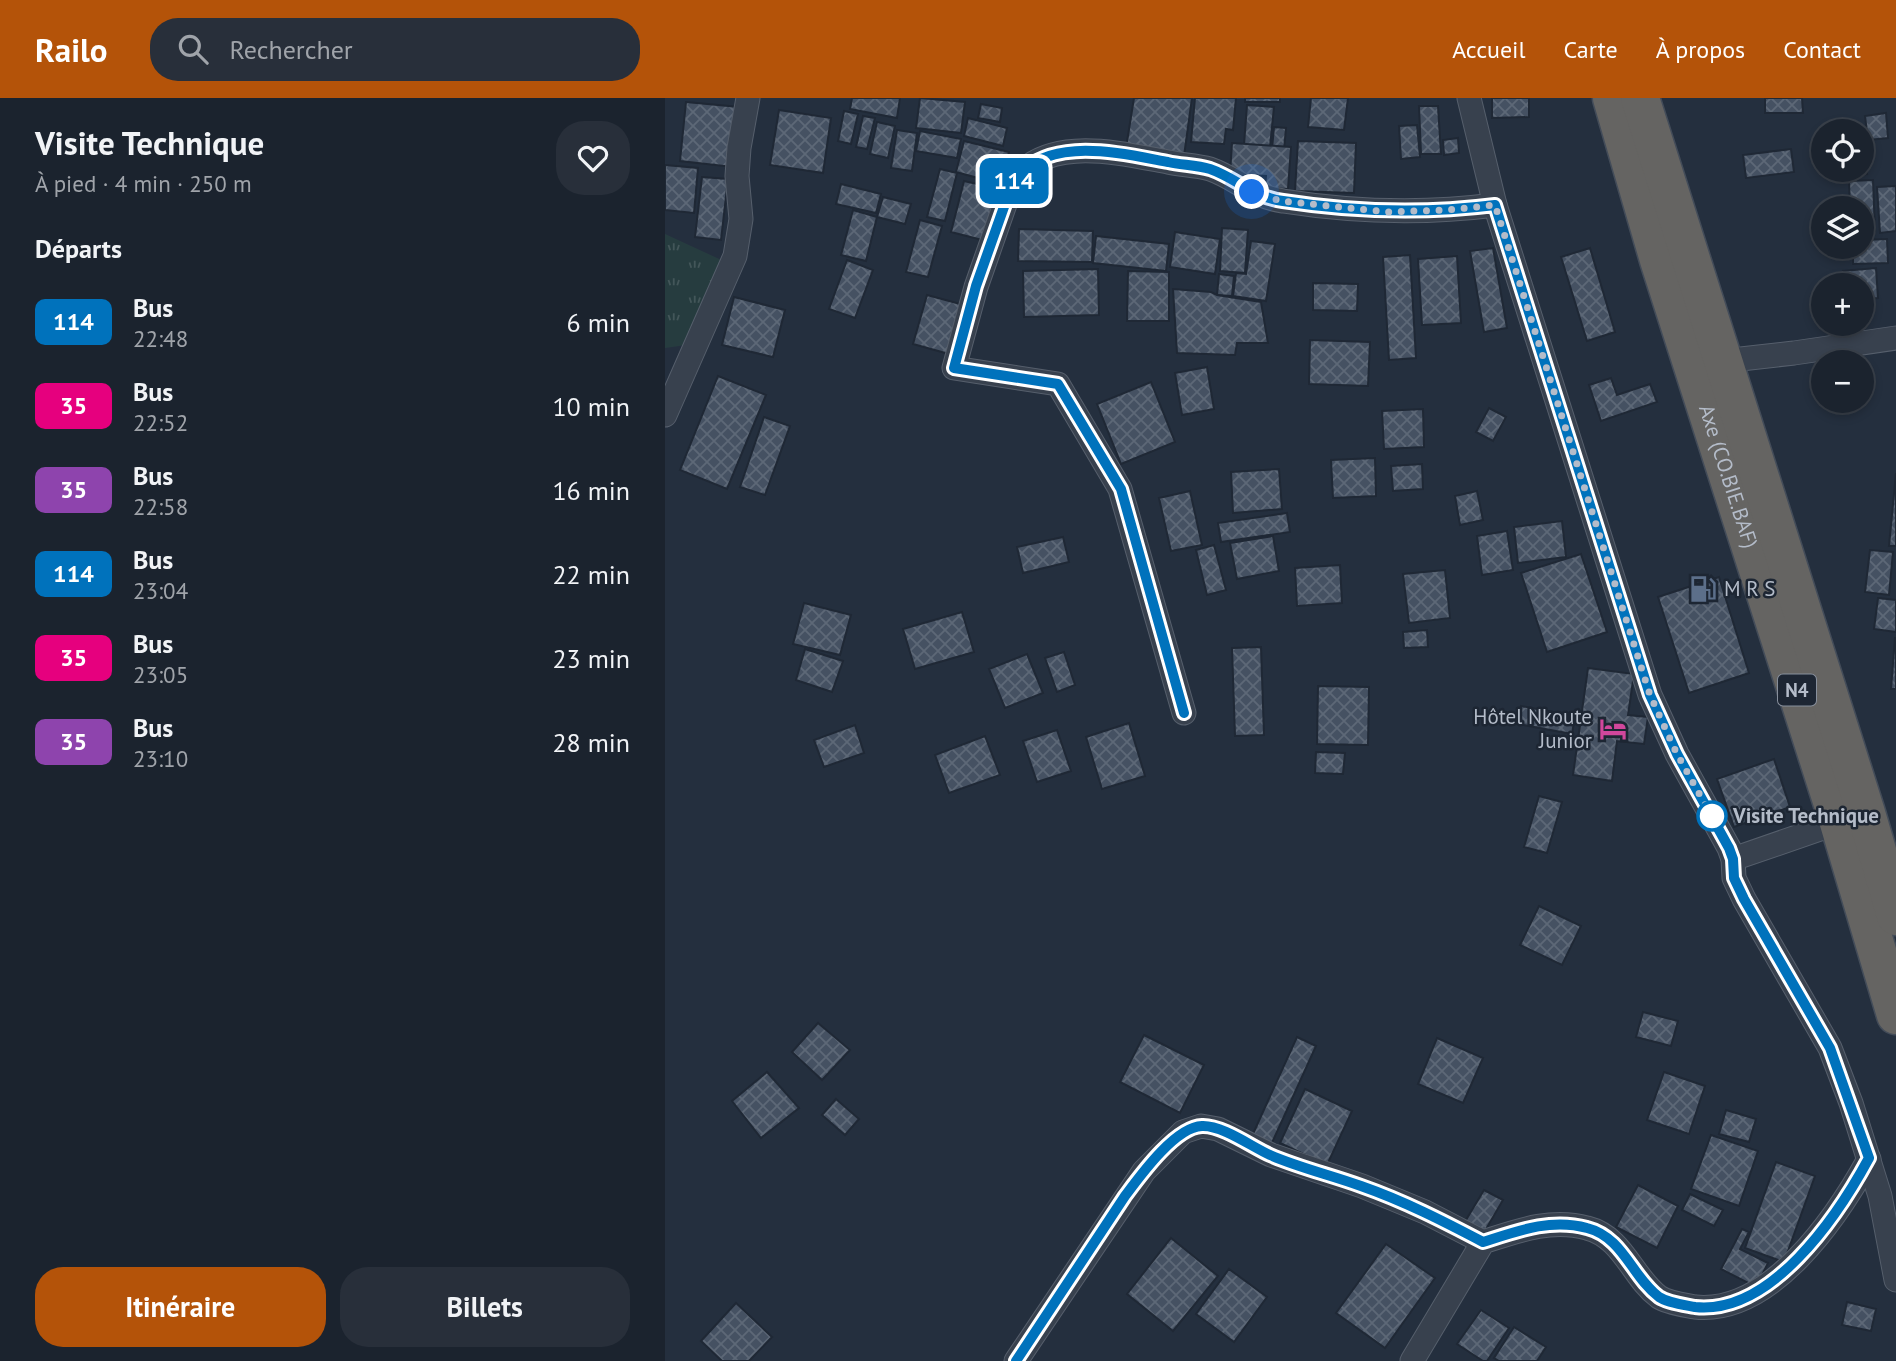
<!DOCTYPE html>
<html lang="fr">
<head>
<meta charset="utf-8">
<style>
	body { margin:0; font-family:"PT Sans",sans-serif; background:#282f3a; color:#f1f3f6; height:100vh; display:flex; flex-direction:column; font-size:26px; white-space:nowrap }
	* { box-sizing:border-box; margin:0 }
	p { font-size:23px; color:#a0a4aa }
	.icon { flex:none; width:38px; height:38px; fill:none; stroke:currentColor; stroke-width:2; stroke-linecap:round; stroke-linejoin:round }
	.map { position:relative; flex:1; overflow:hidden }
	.details { display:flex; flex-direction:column; background:#1b232e; width:665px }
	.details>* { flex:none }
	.badge { padding:0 14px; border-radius:10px; font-size:24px; line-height:46px }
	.controls { position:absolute; left:1146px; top:21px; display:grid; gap:14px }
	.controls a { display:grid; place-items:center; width:63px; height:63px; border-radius:50%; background:#1b232e; box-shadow:0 4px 10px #0003,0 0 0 2px #39404a; font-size:35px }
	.you { position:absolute; width:35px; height:35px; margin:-18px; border:5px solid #fff; border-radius:50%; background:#1a73e8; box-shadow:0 0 0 10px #1a73e833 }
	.map>.badge { position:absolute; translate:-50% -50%; box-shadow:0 0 0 4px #fff }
	h2 { padding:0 35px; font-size:26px; line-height:63px }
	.round { display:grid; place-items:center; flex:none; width:74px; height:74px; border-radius:28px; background:#282f3a }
	.head { display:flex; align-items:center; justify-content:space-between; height:119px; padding:0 35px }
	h1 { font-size:33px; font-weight:800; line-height:52px }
	.action { display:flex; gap:14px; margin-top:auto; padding:14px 35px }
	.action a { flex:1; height:80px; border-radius:28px; background:#b45309; color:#fff; font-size:28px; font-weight:800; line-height:80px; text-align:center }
	.action a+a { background:#282f3a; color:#f1f3f6 }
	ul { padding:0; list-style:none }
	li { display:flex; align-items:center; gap:21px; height:84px; padding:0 35px }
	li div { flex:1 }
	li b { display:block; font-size:26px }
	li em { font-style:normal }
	li .badge { min-width:77px; font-weight:700; text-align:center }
	header { display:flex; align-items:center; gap:42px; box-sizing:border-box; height:98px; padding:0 35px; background:#b45309; color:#fff }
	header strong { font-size:33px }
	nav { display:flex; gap:38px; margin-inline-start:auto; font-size:24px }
	.search { width:490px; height:63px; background:#282f3a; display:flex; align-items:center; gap:18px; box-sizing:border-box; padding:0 24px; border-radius:28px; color:#a0a4aa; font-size:26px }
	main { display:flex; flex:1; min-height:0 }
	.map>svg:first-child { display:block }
	.grass { fill:url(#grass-tufts) }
	.building { fill:url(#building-cross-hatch); stroke:#1f2835; stroke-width:2 }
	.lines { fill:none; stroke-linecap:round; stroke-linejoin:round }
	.minor-casing { stroke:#565f6c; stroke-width:25 }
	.trunk-casing { stroke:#434c59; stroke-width:41 }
	.minor { stroke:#38414e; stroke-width:23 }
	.trunk { stroke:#656462; stroke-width:38 }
	.line-casing { stroke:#fff; stroke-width:16 }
	.line { stroke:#0072bc; stroke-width:10 }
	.walk { stroke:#b4bcc9; stroke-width:7; stroke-dasharray:0 12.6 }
	.stop-dot { fill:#fff; stroke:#0072bc; stroke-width:3.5 }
	.labels { text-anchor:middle; stroke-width:5; stroke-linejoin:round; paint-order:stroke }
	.shield { fill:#1d2633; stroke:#878f9c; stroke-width:2 }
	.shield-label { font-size:19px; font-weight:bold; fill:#b4bcc9 }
	.street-label { font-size:21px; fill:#b4bcc9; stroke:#1d2633 }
	.poi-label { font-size:21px; fill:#b4bcc9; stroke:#1d2633; text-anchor:start }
	.stop-label { font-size:21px; font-weight:bold; fill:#b4bcc9; stroke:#1d2633; text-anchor:start }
</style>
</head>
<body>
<header>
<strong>Railo</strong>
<div class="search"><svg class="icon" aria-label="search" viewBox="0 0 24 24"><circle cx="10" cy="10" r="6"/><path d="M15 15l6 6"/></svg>Rechercher</div>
<nav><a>Accueil</a><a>Carte</a><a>À propos</a><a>Contact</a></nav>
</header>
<main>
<section class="details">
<div class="head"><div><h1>Visite Technique</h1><p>À pied · 4 min · 250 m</p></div><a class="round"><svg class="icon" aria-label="heart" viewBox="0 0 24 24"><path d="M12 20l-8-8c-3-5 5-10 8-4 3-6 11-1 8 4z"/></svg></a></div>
<h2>Départs</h2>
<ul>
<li><span class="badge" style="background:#0072bc;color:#fff">114</span><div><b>Bus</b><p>22:48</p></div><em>6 min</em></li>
<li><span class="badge" style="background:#e6007e;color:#fff">35</span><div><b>Bus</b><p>22:52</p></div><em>10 min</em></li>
<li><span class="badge" style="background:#8e44ad;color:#fff">35</span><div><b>Bus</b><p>22:58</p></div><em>16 min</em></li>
<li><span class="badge" style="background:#0072bc;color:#fff">114</span><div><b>Bus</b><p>23:04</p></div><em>22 min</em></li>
<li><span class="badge" style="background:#e6007e;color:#fff">35</span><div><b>Bus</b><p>23:05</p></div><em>23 min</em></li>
<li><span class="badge" style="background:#8e44ad;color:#fff">35</span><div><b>Bus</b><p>23:10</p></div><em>28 min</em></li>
</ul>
<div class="action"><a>Itinéraire</a><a>Billets</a></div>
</section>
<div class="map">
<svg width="1231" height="1263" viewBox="0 0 1231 1263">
	<defs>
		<pattern id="grass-tufts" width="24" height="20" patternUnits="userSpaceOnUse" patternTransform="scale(1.75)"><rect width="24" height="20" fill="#263c3f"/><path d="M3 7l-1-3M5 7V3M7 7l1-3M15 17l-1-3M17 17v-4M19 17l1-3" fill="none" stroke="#435659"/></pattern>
		<pattern id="building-cross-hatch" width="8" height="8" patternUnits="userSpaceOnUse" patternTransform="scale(1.75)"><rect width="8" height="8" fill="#455162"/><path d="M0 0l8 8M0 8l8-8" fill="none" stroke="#5d6877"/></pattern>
	</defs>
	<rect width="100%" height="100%" fill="#242f3e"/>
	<path class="grass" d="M0,136L65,166L28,246L0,250Z"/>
	<g class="building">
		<path d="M187,0H235L232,20L185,11Z"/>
		<path d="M255,0L300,4L296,35L251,30Z"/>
		<path d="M469,0H527L519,58L461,50Z"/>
		<path d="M530,0H571L568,32L561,31L559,46L526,44Z"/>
		<rect x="580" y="0" width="35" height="4"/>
		<path d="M646,0H683L679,32L643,29Z"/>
		<path d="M827,0H864V19L827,20Z"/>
		<path d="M1100,0H1137L1138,15H1100Z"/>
		<path d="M21,4L74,9L68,69L15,63Z"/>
		<path d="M316,6L337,10L335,24L313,20Z"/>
		<path d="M582,7L609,9L605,49L579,47Z"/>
		<path d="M754,8H773L776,56H756Z"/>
		<path d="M114,12L166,20L158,75L105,67Z"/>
		<path d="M179,13L193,16L186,46L173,43Z"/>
		<path d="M1221,15L1223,40L1203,42L1200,18Z"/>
		<path d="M198,18L210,20L202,51L191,49Z"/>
		<path d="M303,20L342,30L338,48L299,38Z"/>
		<path d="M212,24L230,28L223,60L205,56Z"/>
		<path d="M752,27L755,59L736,61L734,28Z"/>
		<path d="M609,29L621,30L619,52L607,51Z"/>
		<path d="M232,32L252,35L247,73L226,70Z"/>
		<path d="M255,33L296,41L292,60L251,53Z"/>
		<path d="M793,40L794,55L779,57L778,42Z"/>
		<path d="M1197,40H1200L1202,76L1161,79L1160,72H1197Z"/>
		<path d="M299,43L344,54L335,86L291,74Z"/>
		<path d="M633,43L691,45L689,95L630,93Z"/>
		<path d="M567,45L626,49L623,91L600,90L601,78L565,76Z"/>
		<path d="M1126,51L1129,74L1081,80L1078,57Z"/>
		<path d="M0,67L33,70L29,115L0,112Z"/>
		<path d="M275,71L292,75L280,123L262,119Z"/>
		<path d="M37,79L63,81L56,142L30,139Z"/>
		<path d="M1208,82L1210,133L1197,134V110H1185L1184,83Z"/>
		<path d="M299,83L334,91L321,143L286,134Z"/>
		<path d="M176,86L216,96L211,115L171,106Z"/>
		<path d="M1231,88V133L1215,135L1212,89Z"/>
		<path d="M218,99L246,106L240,126L212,119Z"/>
		<path d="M188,112L212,119L201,163L176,157Z"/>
		<path d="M255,122L277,128L263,179L241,174Z"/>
		<path d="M557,130L583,132L580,175L555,173Z"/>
		<path d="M354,131L428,133L427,164L353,163Z"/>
		<path d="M510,134L555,141L550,176L505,169Z"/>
		<path d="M431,138L504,146L501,173L428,165Z"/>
		<path d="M1222,141L1223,165L1188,166V149H1197V142Z"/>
		<path d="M586,143L610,146L601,203L568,198L571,175L581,176Z"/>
		<path d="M828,150L842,230L819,234L805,153Z"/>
		<path d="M925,150L950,234L922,243L896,159Z"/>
		<path d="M745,157L751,260L724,262L718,159Z"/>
		<path d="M792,158L796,225L757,227L753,161Z"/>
		<path d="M182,162L208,172L190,220L164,211Z"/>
		<path d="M1211,170L1213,200L1197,201V187H1179L1178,173Z"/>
		<path d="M433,171L434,217L359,219L358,173Z"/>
		<path d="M463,173L504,174V223H462Z"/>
		<path d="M554,176L569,178L567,198L552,197Z"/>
		<path d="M648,185L693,186L692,213L648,212Z"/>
		<path d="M508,191L546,194L552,197L596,204L603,245H572L570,257L512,255Z"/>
		<path d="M262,197L299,207L284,256L248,246Z"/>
		<path d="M69,199L120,212L108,259L57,247Z"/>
		<path d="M645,242L705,244L703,288L644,286Z"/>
		<path d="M542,269L549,311L517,317L510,275Z"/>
		<path d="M53,278L101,297L62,391L15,372Z"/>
		<path d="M946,280L952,297L985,286L992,304L936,323L924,287Z"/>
		<path d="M486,284L510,344L456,366L432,306Z"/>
		<path d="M824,310L841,319L828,343L811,334Z"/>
		<path d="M758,311L759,349L719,351L717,313Z"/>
		<path d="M99,319L125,328L100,397L75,389Z"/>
		<path d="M710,360L711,398L668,400L666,362Z"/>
		<path d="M757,366L758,391L728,393L726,368Z"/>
		<path d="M614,371L617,411L568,415L566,374Z"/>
		<path d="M1231,375V448H1224Z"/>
		<path d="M525,393L537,447L506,453L494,400Z"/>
		<path d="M812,393L818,422L795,427L790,398Z"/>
		<path d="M622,415L625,434L556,444L553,425Z"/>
		<path d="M897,423L901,459L853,465L849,429Z"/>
		<path d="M842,433L848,472L817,477L812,438Z"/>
		<path d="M608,438L614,473L572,481L565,445Z"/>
		<path d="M398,439L404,464L358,475L352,449Z"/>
		<path d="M549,447L561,492L542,497L531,452Z"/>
		<path d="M1205,452L1228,454L1224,497L1200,494Z"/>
		<path d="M916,456L942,534L882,554L856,475Z"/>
		<path d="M675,467L677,505L632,508L630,470Z"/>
		<path d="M780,472L785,520L744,525L738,476Z"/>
		<path d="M1054,479L1084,575L1024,595L993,499Z"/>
		<path d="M1213,500L1231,502V534L1209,531Z"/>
		<path d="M139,505L186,517L175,557L128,546Z"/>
		<path d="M297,514L309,554L250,571L238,531Z"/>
		<path d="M762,532L763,549L739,550L738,534Z"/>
		<path d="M1230,540H1231V591H1226Z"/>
		<path d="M596,549L599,637L570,638L567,550Z"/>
		<path d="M140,551L178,563L167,594L131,582Z"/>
		<path d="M399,554L410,587L392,594L380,560Z"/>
		<path d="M362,556L378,595L340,610L324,571Z"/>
		<path d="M923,570L969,576L963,617L983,619L979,646L952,643L947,683L908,677Z"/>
		<path d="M653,588L704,589L703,647L652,646Z"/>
		<path d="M856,608L910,618L907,636L853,626Z"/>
		<path d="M464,625L480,678L437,691L421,639Z"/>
		<path d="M190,627L199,655L159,669L149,642Z"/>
		<path d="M392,632L406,673L372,684L358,643Z"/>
		<path d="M320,638L335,677L284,695L270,657Z"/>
		<path d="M651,654L680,655L678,676L650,675Z"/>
		<path d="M1109,661L1125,709L1069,729L1052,681Z"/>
		<path d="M874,698L897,704L882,755L859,749Z"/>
		<path d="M874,808L916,828L897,867L855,847Z"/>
		<path d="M978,914L1013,923L1006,948L971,939Z"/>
		<path d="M153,925L185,952L157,982L127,954Z"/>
		<path d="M479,937L539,967L515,1015L455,984Z"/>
		<path d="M632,939L651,948L606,1047L587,1038Z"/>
		<path d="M772,940L818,960L798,1005L753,986Z"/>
		<path d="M102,974L134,1010L96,1040L67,1003Z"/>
		<path d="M999,974L1040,988L1024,1036L982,1022Z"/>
		<path d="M640,991L687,1013L662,1067L615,1045Z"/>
		<path d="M171,1001L194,1021L180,1037L157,1017Z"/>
		<path d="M1061,1012L1091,1021L1084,1044L1054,1036Z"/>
		<path d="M1046,1037L1093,1053L1074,1108L1026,1091Z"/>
		<path d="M1111,1064L1150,1078L1119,1164L1080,1150Z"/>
		<path d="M973,1087L1013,1108L992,1150L951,1129Z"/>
		<path d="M819,1092L838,1102L817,1138L798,1127Z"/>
		<path d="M1025,1096L1058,1112L1049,1128L1017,1112Z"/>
		<path d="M1077,1131L1084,1134L1075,1151L1103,1165L1091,1189L1056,1171Z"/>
		<path d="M506,1140L553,1178L508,1233L462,1196Z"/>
		<path d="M721,1146L770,1180L720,1250L671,1215Z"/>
		<path d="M564,1171L602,1199L569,1244L531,1216Z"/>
		<path d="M1182,1204L1211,1211L1206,1233L1177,1227Z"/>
		<path d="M71,1205L107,1239L84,1263H57L36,1243Z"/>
		<path d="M816,1212L844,1230L822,1263H818L792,1246Z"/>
		<path d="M849,1229L881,1249L872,1263H834L829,1260Z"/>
	</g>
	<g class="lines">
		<defs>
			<g id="minor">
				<path d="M804,0L830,107L985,597L1012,656L1064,750L1068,761L1069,780L1079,801L1165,950L1186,1005L1215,1098L1231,1182"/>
				<path d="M1049,264L1129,255L1231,240"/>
				<path d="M0,317L70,158L76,121L72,78L74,50L83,0"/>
				<path d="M519,615L455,391L393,286L289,270L311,189L346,89C375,35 454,55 503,64C516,67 531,67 545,71C571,80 588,99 618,103C688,114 759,116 830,107"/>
				<path d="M1068,761L1184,721"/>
				<path d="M351,1263L479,1073L518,1034L536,1028L553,1031L606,1057L697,1088L760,1114L818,1144"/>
				<path d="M747,1263L818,1144C852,1133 886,1120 922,1130C958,1139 967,1179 994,1199C1003,1205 1020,1207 1030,1209C1106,1217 1172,1119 1204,1061"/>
			</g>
			<g id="trunk">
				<path id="s1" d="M947,0L994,162L1174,725L1231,917"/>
				<path d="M975,0L1201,715L1231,818"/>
			</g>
		</defs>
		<use href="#minor" class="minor-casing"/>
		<use href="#trunk" class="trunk-casing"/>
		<use href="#minor" class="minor"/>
		<use href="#trunk" class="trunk"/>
	</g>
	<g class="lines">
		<defs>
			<path id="line" d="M351,1263L460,1098C475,1078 510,1029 537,1028C557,1027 587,1049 605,1057C635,1070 666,1077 696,1088C739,1103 778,1123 818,1144C852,1133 886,1120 922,1130C958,1139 967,1179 994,1199C1003,1205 1020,1207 1030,1209C1106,1217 1172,1119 1204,1060L1165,950L1079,801L1069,780L1068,761L1064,750L1012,656L985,597L830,107C759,116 689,114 618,103C588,99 571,80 545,71C531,67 516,67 503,64C454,55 375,35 346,89L311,188L289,270L393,286L456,391L519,615"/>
		</defs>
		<use href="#line" class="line-casing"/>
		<use href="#line" class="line"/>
		<path class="walk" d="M587,94L616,103L722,114L782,112L830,107L985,597L1012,656L1051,726L1047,718"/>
	</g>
	<defs>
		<symbol id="fuel-bare" viewBox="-9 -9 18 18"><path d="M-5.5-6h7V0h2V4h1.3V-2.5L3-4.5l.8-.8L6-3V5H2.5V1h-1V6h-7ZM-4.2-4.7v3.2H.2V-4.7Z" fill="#5c6f8a" stroke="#1d2633" stroke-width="2.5" paint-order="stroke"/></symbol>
		<symbol id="hotel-bare" viewBox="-9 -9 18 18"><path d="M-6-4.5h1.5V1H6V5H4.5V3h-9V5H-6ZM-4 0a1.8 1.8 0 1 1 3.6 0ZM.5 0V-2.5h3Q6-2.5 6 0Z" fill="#d1479c" stroke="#1d2633" stroke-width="2.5" paint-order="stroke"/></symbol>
	</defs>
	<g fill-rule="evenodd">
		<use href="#fuel-bare" x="1019" y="472" width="38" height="38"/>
		<use href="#hotel-bare" x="929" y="612" width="38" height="38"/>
	</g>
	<circle class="stop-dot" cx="1047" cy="718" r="14"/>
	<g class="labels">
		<rect class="shield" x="1113" y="576.5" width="38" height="31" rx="5"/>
		<g class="shield-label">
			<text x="1132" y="599">N4</text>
		</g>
		<g class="street-label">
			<text dy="7" stroke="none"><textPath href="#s1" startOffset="396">Axe (CO.BIE.BAF)</textPath></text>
		</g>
		<g class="poi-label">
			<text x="1059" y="498">M R S</text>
			<text x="927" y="626" text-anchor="end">Hôtel Nkoute<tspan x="927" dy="24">Junior</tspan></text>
		</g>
		<g class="stop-label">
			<text x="1068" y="725">Visite Technique</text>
		</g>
	</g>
</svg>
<div class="controls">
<a><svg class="icon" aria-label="locate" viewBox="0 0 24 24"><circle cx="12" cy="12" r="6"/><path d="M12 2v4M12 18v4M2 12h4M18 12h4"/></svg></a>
<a><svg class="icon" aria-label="layers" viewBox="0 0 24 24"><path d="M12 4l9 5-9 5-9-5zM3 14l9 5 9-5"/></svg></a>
<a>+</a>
<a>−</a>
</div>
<div class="you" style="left:587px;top:94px"></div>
<b class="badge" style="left:349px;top:83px;background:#0072bc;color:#fff">114</b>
</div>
</main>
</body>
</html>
